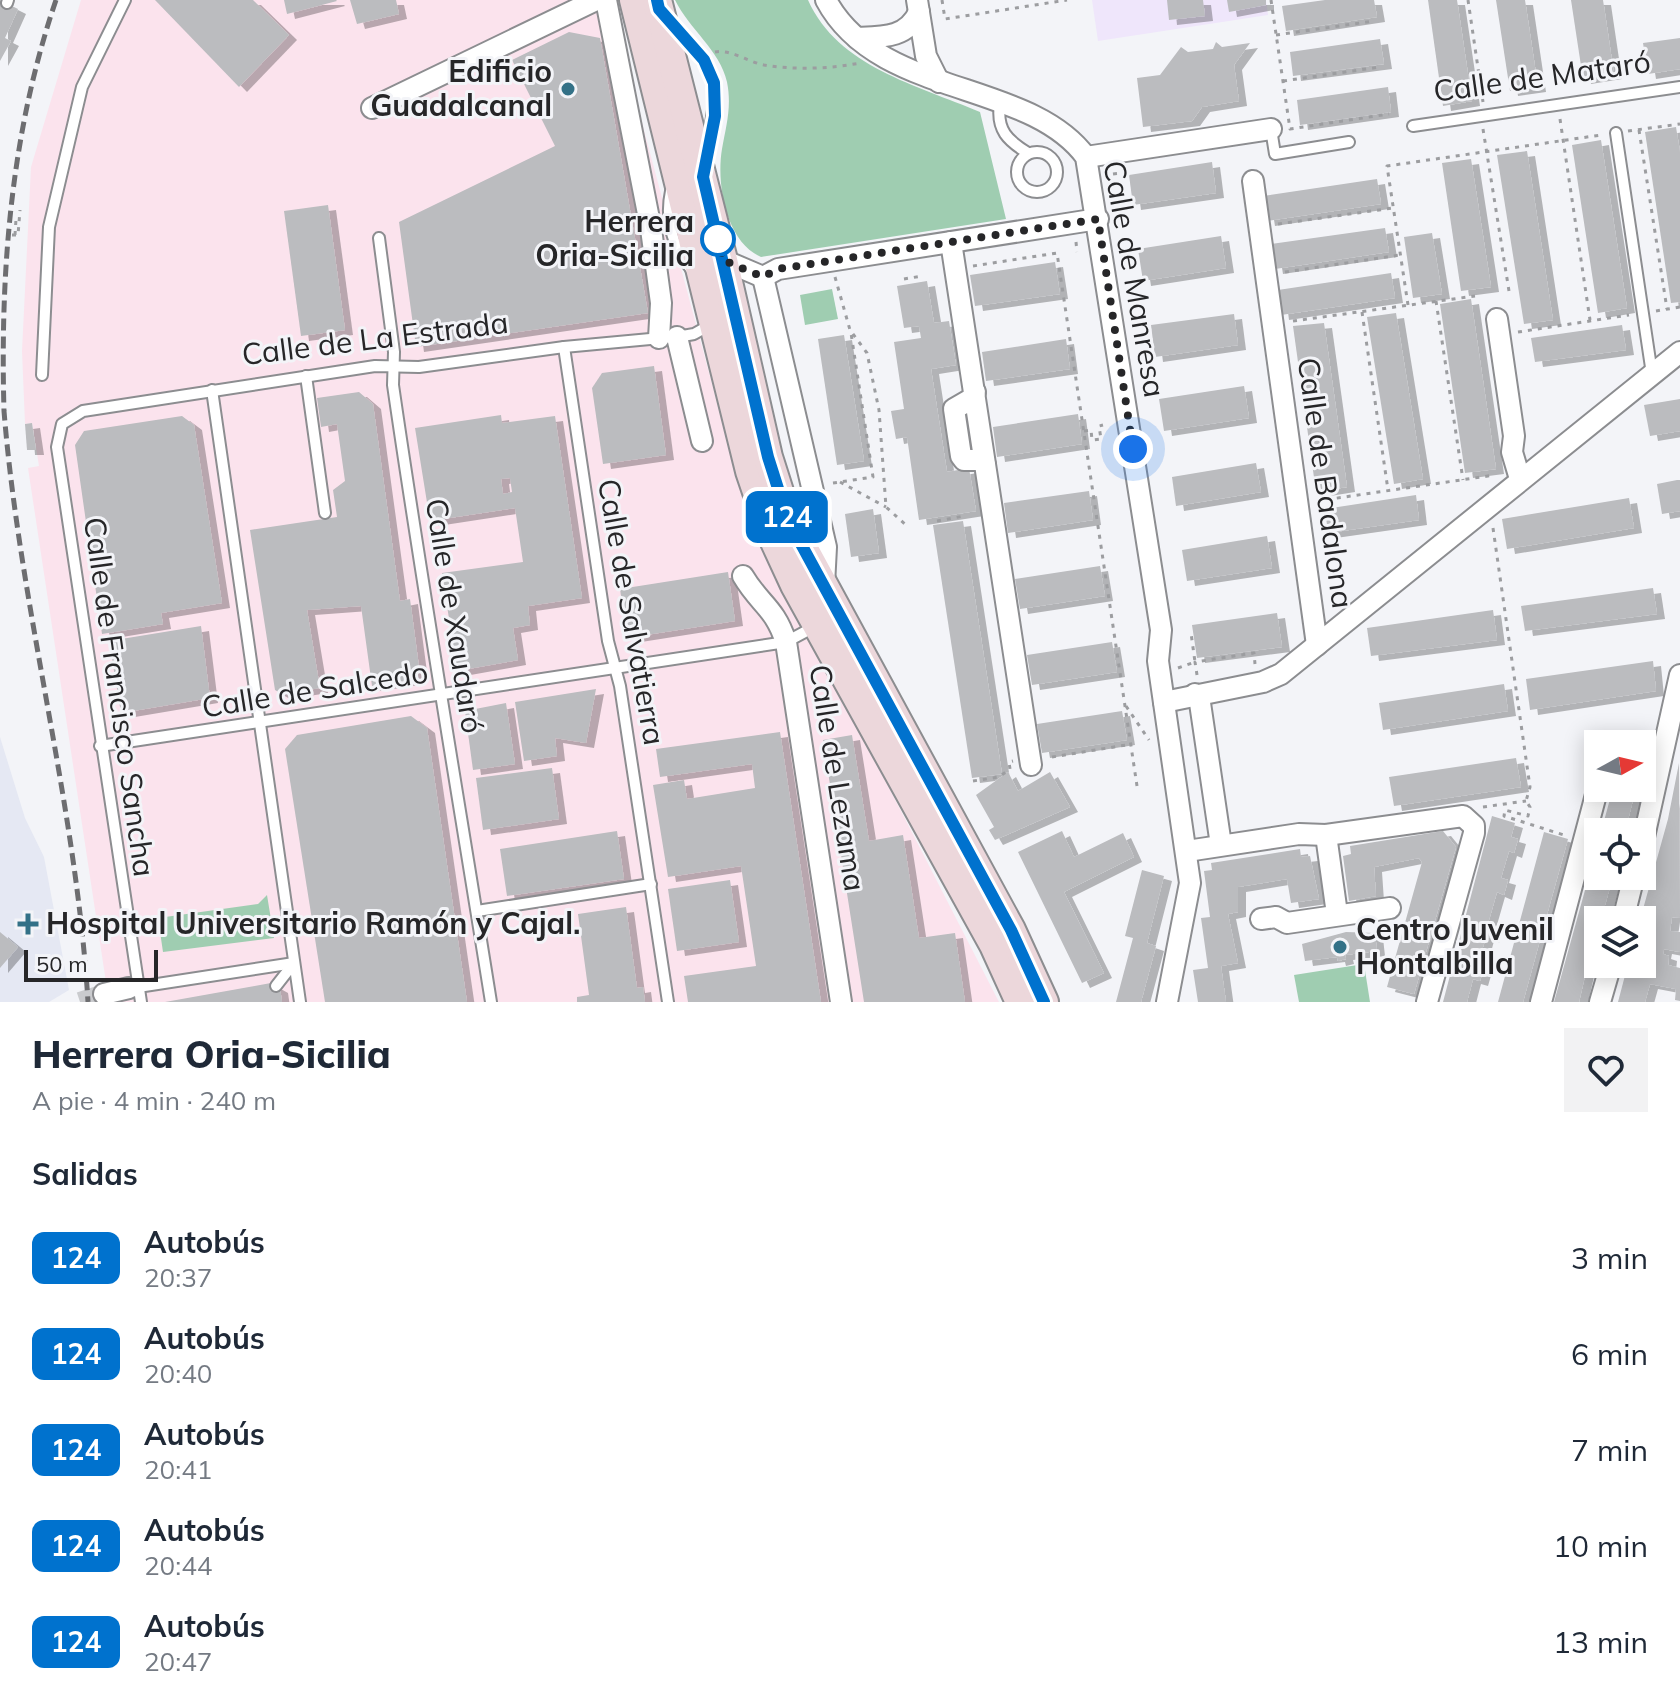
<!DOCTYPE html>
<html lang="es">
<head>
<meta charset="utf-8">
<style>
	body { margin:0; font-family:Mulish,sans-serif; background:#f2f2f3; color:#1f2937; height:100vh; display:flex; flex-direction:column; font-size:30px; white-space:nowrap }
	* { box-sizing:border-box; margin:0 }
	p { font-size:26px; color:#747a83 }
	.icon { flex:none; width:44px; height:44px; fill:none; stroke:currentColor; stroke-width:2; stroke-linecap:round; stroke-linejoin:round }
	.map { position:relative; height:1002px; overflow:hidden }
	.side { display:flex; flex-direction:column; background:#fff; flex:1 }
	.side>* { flex:none }
	.badge { padding:0 16px; border-radius:12px; font-size:28px; line-height:52px }
	.needle { width:52px; rotate:82deg }
	.buttons { position:absolute; left:1584px; top:730px; display:grid; gap:16px }
	.buttons a { display:grid; place-items:center; width:72px; height:72px; border-radius:0px; background:#fff; box-shadow:0 4px 20px #0003; font-size:40px }
	.scale { position:absolute; left:24px; bottom:20px; width:134px; box-sizing:border-box; padding-left:8px; border:4px solid #262628; border-top:0; font-size:22px; line-height:28px; white-space:nowrap; color:#262628; -webkit-text-stroke:6px #f3f4f8; paint-order:stroke }
	.you { position:absolute; width:40px; height:40px; margin:-20px; border:6px solid #fff; border-radius:50%; background:#1a73e8; box-shadow:0 0 0 12px #1a73e833 }
	.map>.badge { position:absolute; translate:-50% -50%; box-shadow:0 0 0 4px #fff }
	h2 { padding:0 32px; font-size:30px; line-height:72px }
	.round { display:grid; place-items:center; flex:none; width:84px; height:84px; border-radius:0px; background:#f2f2f3 }
	.headline { display:flex; align-items:center; justify-content:space-between; height:136px; padding:0 32px }
	h1 { font-size:38px; font-weight:800; line-height:60px }
	ul { padding:0; list-style:none }
	li { display:flex; align-items:center; gap:24px; height:96px; padding:0 32px }
	li div { flex:1 }
	li b { display:block; font-size:30px }
	li em { font-style:normal }
	li .badge { min-width:88px; font-weight:700; text-align:center }
	.map>svg:first-child { display:block }
	.built { fill:#e5e8f3 }
	.industrial { fill:#fbe3ed }
	.education { fill:#efe6fb }
	.green { fill:#9fcdb1 }
	.building { fill:#bbbcbf; fill-rule:evenodd; filter:url(#shadow) }
	.lines { fill:none; stroke-linecap:round; stroke-linejoin:round }
	.street-tunnel { stroke:#cacbce; stroke-width:20; stroke-dasharray:20 10; stroke-linecap:butt }
	.lane-casing { stroke:#8c8d90; stroke-width:14 }
	.street-casing { stroke:#8c8d90; stroke-width:24 }
	.secondary-casing { stroke:#8c8d90; stroke-width:32 }
	.path { stroke:#9c9da0; stroke-width:3; stroke-dasharray:4 6; stroke-linecap:butt }
	.lane { stroke:#fff; stroke-width:10 }
	.street { stroke:#fff; stroke-width:20 }
	.secondary { stroke:#ecd7db; stroke-width:28 }
	.rail { stroke:#6d6d70; stroke-width:5; stroke-dasharray:12 6; stroke-linecap:butt }
	.line-casing { stroke:#fff; stroke-width:18 }
	.line { stroke:#0072ce; stroke-width:12 }
	.walk { stroke:#262628; stroke-width:8; stroke-dasharray:0 14.4 }
	.poi-dot { fill:#337187; stroke:#f3f4f8; stroke-width:3 }
	.stop-dot { fill:#fff; stroke:#0072ce; stroke-width:4 }
	.labels { text-anchor:middle; stroke-width:6; stroke-linejoin:round; paint-order:stroke }
	.poi-label { font-size:30px; font-weight:bold; fill:#262628; stroke:#f3f4f8; text-anchor:start }
	.street-label { font-size:30px; fill:#262628; stroke:#f3f4f8 }
	.stop-label { font-size:30px; font-weight:bold; fill:#262628; stroke:#f3f4f8; text-anchor:end }
</style>
</head>
<body>
<div class="map">
<svg width="1680" height="1002" viewBox="0 0 1680 1002">
	<defs>
		<filter id="shadow"><feDropShadow dx="8" dy="5" stdDeviation="0" flood-color="#0004"/></filter>
	</defs>
	<rect width="100%" height="100%" fill="#f3f4f8"/>
	<path class="built" d="M0,737L25,818L44,857L69,990L49,1002H0Z"/>
	<path class="industrial" d="M81,0H609L745,507L999,1002H109L28,468L39,466L32,423L25,424L22,351L31,167Z"/>
	<path class="education" d="M1092,0H1266L1268,15L1098,41Z"/>
	<g class="green">
		<path d="M675,0H808C838,67 917,85 980,112L1006,219L761,257C726,242 716,184 722,149C726,126 732,107 727,82C720,50 689,29 675,0Z"/>
		<path d="M832,289L838,319L805,325L800,295Z"/>
		<path d="M267,895L274,938L163,952L158,918L258,904Z"/>
		<path d="M1364,964L1370,1002H1299L1294,975Z"/>
	</g>
	<g class="building">
		<path d="M0,0L18,9L5,38L11,41L0,61Z"/>
		<path d="M155,0H253L289,35L239,87Z"/>
		<path d="M284,0H336L337,1L287,14Z"/>
		<path d="M350,0H396L399,14L357,24Z"/>
		<path d="M1167,0H1203L1205,16L1169,20Z"/>
		<path d="M1227,0H1266V5L1229,12Z"/>
		<path d="M1325,0H1374L1377,17L1286,31L1282,6Z"/>
		<path d="M1428,0H1457L1472,101L1443,106Z"/>
		<path d="M1496,0H1525L1538,87L1510,91Z"/>
		<path d="M1571,0H1603L1614,74L1583,79Z"/>
		<path d="M569,32L600,38L648,313L416,347L399,222L555,146L512,60Z"/>
		<path d="M1680,38V69L1648,74L1643,43Z"/>
		<path d="M1380,39L1384,64L1293,76L1290,52Z"/>
		<path d="M1216,42L1222,47L1250,43L1234,65L1239,101L1202,107L1192,121L1143,127L1137,78L1160,75L1181,47L1188,52L1213,49Z"/>
		<path d="M1388,87L1391,112L1300,125L1297,100Z"/>
		<path d="M1676,127L1680,152V302L1671,303L1645,132Z"/>
		<path d="M1601,140L1627,308L1598,313L1572,145Z"/>
		<path d="M1527,151L1553,320L1524,324L1497,155Z"/>
		<path d="M1471,159L1491,287L1461,291L1442,163Z"/>
		<path d="M1212,162L1216,193L1133,205L1129,175Z"/>
		<path d="M1377,179L1381,204L1267,221L1263,196Z"/>
		<path d="M328,205L345,330L301,336L284,211Z"/>
		<path d="M1385,228L1389,252L1275,269L1271,244Z"/>
		<path d="M1432,233L1442,294L1413,298L1404,237Z"/>
		<path d="M1221,236L1226,268L1143,281L1138,249Z"/>
		<path d="M1055,262L1060,294L975,306L970,275Z"/>
		<path d="M1391,273L1395,298L1281,315L1278,290Z"/>
		<path d="M927,281L934,323L949,321L956,365L931,369L947,472L969,468L976,511L919,520L907,437L896,439L891,411L904,409L894,342L921,338L919,326L904,328L897,286Z"/>
		<path d="M1471,299L1496,469L1465,473L1440,304Z"/>
		<path d="M1396,313L1423,479L1394,484L1367,317Z"/>
		<path d="M1234,314L1238,345L1155,357L1151,325Z"/>
		<path d="M1324,323L1347,487L1316,492L1293,326Z"/>
		<path d="M1622,325L1626,350L1535,362L1531,338Z"/>
		<path d="M844,335L864,461L837,465L818,339Z"/>
		<path d="M1066,339L1070,369L986,381L982,352Z"/>
		<path d="M654,366L666,455L603,464L592,388L602,373Z"/>
		<path d="M1244,386L1249,418L1164,431L1159,399Z"/>
		<path d="M359,392L373,404L400,601L410,599L419,667L412,680L372,686L361,606L307,610L320,688L282,694L275,690L250,530L337,517L333,490L345,481L337,424L321,427L317,398Z"/>
		<path d="M1680,399V431L1650,436L1644,405Z"/>
		<path d="M1078,414L1082,444L997,457L993,427Z"/>
		<path d="M501,415L502,423L555,416L582,598L528,606L530,625L513,628L518,660L457,671L442,573L523,562L515,508L430,521L415,428ZM510,478L512,492L503,494L501,479Z"/>
		<path d="M182,416L194,425L222,603L161,613L163,624L102,634L75,445L84,431Z"/>
		<path d="M32,423L36,450H27L25,424Z"/>
		<path d="M1256,463L1261,492L1176,506L1172,477Z"/>
		<path d="M1677,480H1680V511L1662,514L1657,484Z"/>
		<path d="M1089,491L1093,520L1008,533L1004,503Z"/>
		<path d="M1416,495L1419,520L1328,533L1325,509Z"/>
		<path d="M1629,498L1634,528L1507,549L1502,519Z"/>
		<path d="M873,509L879,553L851,557L845,514Z"/>
		<path d="M963,521L1002,774L972,778L933,525Z"/>
		<path d="M1267,536L1272,568L1187,581L1182,550Z"/>
		<path d="M1100,566L1105,596L1020,609L1015,579Z"/>
		<path d="M728,572L735,621L627,638L620,589Z"/>
		<path d="M1653,588L1657,614L1525,631L1521,606Z"/>
		<path d="M1493,610L1497,640L1371,656L1367,628Z"/>
		<path d="M1277,613L1282,647L1197,658L1192,625Z"/>
		<path d="M201,626L210,698L121,713L109,641Z"/>
		<path d="M1112,642L1117,672L1032,685L1027,655Z"/>
		<path d="M1653,661L1656,691L1530,710L1526,679Z"/>
		<path d="M1504,684L1508,711L1383,730L1379,703Z"/>
		<path d="M596,689L586,743L555,738L557,756L524,761L515,702Z"/>
		<path d="M506,703L515,764L473,770L465,711Z"/>
		<path d="M1122,711L1127,740L1042,753L1037,724Z"/>
		<path d="M411,716L427,728L467,1002H325L285,749L297,735Z"/>
		<path d="M780,732L821,1002H688L684,976L756,966L741,866L668,877L653,785L684,780L687,799L755,788L752,764L660,777L656,749Z"/>
		<path d="M852,735L869,841L903,835L919,938L955,933L965,1002H864L823,740Z"/>
		<path d="M1516,758L1521,787L1394,806L1389,777Z"/>
		<path d="M1679,763L1680,918L1672,917L1670,931L1680,932V952L1664,949L1663,954L1669,956L1668,965L1680,968V1001L1675,1000L1676,989L1650,984L1645,1002H1618L1628,964H1642L1640,920L1668,819Z"/>
		<path d="M552,768L559,819L483,830L476,778Z"/>
		<path d="M1008,772L1018,791L1050,772L1070,807L995,840L989,830L994,827L976,795Z"/>
		<path d="M1613,788H1636L1625,832H1601Z"/>
		<path d="M1492,816L1515,823L1511,837L1518,839L1514,853L1509,851L1501,878L1508,880L1504,895L1497,892L1491,913L1488,923L1495,924L1491,938L1486,936L1478,966L1484,967L1480,981L1473,979L1467,1002H1443Z"/>
		<path d="M617,831L624,879L507,896L500,849Z"/>
		<path d="M1062,831L1074,857L1123,833L1134,857L1064,892L1104,973L1082,983L1018,852Z"/>
		<path d="M1443,831L1456,847L1414,994L1387,987L1422,862L1419,858L1374,867L1376,896L1349,901L1343,856L1351,854L1350,846Z"/>
		<path d="M1544,832L1568,839L1551,900L1523,1002H1498Z"/>
		<path d="M1597,847L1598,876H1613L1601,920H1598L1579,1002H1554Z"/>
		<path d="M1300,849L1301,857L1310,856L1319,899L1291,903L1287,879L1238,887V912L1228,914L1238,963L1221,966L1226,1002H1198L1193,970L1208,968L1201,918L1210,917L1204,871L1212,870L1211,863Z"/>
		<path d="M1142,870L1164,876L1147,943L1156,946L1141,1002H1116L1133,938L1125,936Z"/>
		<path d="M730,880L739,942L677,951L668,889Z"/>
		<path d="M626,907L637,988L643,987L645,1002H577V997L589,995L578,914Z"/>
		<path d="M0,932L18,947L0,968Z"/>
		<path d="M1346,932L1375,933L1377,951L1345,955L1346,959L1338,961L1337,957L1305,961L1302,944Z"/>
		<path d="M271,983L280,988L282,1002H165Z"/>
	</g>
	<g class="lines">
		<path class="street-tunnel" d="M80,1002L104,994"/>
		<defs>
			<g id="lane">
				<path d="M7,3L8,0"/>
				<path d="M672,23C722,80 719,83 705,155"/>
				<path d="M1000,104C996,130 1008,141 1028,153"/>
				<path d="M1413,126L1680,87"/>
				<path d="M1271,129L1275,154L1349,142"/>
				<path d="M1616,133L1652,374"/>
				<circle cx="1037" cy="172" r="20"/>
				<path d="M671,191C665,219 672,247 691,269"/>
				<path d="M379,238L394,352L393,385C423,592 458,796 491,1002"/>
				<path d="M677,337L694,334L710,325"/>
				<path d="M564,347L608,641L620,686L668,1002"/>
				<path d="M42,375L49,227L82,87L125,0"/>
				<path d="M306,376L325,513"/>
				<path d="M212,390L300,1002"/>
				<path d="M100,746L786,642L814,627"/>
				<path d="M477,911L651,884"/>
				<path d="M276,986L294,963"/>
				<path d="M138,987L294,963"/>
				<path d="M141,1002L57,447L62,424L83,411L375,366L419,367L564,347L661,338"/>
			</g>
			<g id="street">
				<path d="M606,0L651,229L661,303L659,338"/>
				<path d="M826,0C878,98 1029,79 1086,157L1161,630L1158,661L1190,883L1167,1002"/>
				<path d="M917,0L926,56L939,82"/>
				<path d="M857,38C883,37 907,38 919,12"/>
				<path d="M372,108L596,0"/>
				<path d="M1086,157L1271,129"/>
				<path d="M1253,181L1317,645"/>
				<path d="M951,242L1031,765"/>
				<path d="M723,260L763,277L778,269L1098,219"/>
				<path d="M763,277L826,547L824,585"/>
				<path d="M1497,319L1514,436L1512,452L1520,479"/>
				<path d="M677,337L702,441"/>
				<path d="M975,392L973,398L954,409L961,456L964,460H981L985,465"/>
				<path d="M743,576C760,605 774,606 786,642L841,1002"/>
				<path d="M1195,694L1200,703L1221,845"/>
				<path d="M1164,702L1263,682L1281,674L1680,352"/>
				<path d="M1326,835L1337,914"/>
				<path d="M1642,846L1680,675"/>
				<path d="M1187,851L1299,834L1326,835L1463,816L1474,826V833L1427,1002"/>
				<path d="M1261,919L1276,917L1287,923L1390,908"/>
				<path d="M1623,920L1634,876"/>
				<path d="M104,994L129,988"/>
				<path d="M1541,1002L1598,787"/>
				<path d="M1600,1002L1611,964"/>
			</g>
			<g id="secondary">
				<path d="M634,0L750,471L771,533L795,585L994,945L1020,1002"/>
				<path d="M657,0L723,260L768,457L788,520L1011,930L1044,1002"/>
			</g>
		</defs>
		<use href="#lane" class="lane-casing"/>
		<use href="#street" class="street-casing"/>
		<use href="#secondary" class="secondary-casing"/>
		<g class="path">
			<path d="M942,0L945,19L1067,0"/>
			<path d="M1271,0L1290,129L1389,114"/>
			<path d="M1468,0L1483,102"/>
			<path d="M1276,35L1374,21"/>
			<path d="M715,52C731,49 748,62 764,65C795,70 829,69 860,63"/>
			<path d="M1283,81L1380,67"/>
			<path d="M1560,119L1590,320"/>
			<path d="M1483,129L1509,291"/>
			<path d="M1639,130L1667,309"/>
			<path d="M1628,131L1680,124"/>
			<path d="M1113,174L1122,173"/>
			<path d="M1278,224L1393,208"/>
			<path d="M12,235H18L20,210"/>
			<path d="M15,235L16,219"/>
			<path d="M1076,242L1077,252"/>
			<path d="M973,266L1057,253L1137,786"/>
			<path d="M1285,272L1400,255"/>
			<path d="M835,277L850,330L867,353L879,410L886,507L907,526"/>
			<path d="M904,279L922,276"/>
			<path d="M1436,301L1463,480"/>
			<path d="M1408,305L1387,166L1601,135"/>
			<path d="M1656,311L1680,307"/>
			<path d="M1362,312L1388,490"/>
			<path d="M1293,321L1475,296"/>
			<path d="M1518,332L1629,315"/>
			<path d="M1084,431L1091,430L1092,440L1101,439L1099,426L1103,425"/>
			<path d="M840,482L886,507"/>
			<path d="M833,483L873,477L851,333"/>
			<path d="M1317,501L1495,475"/>
			<path d="M937,521L964,516"/>
			<path d="M1493,528L1530,787L1526,801L1530,807L1528,816L1505,810L1504,816L1564,835"/>
			<path d="M1178,668L1195,662L1191,633"/>
			<path d="M1197,675L1195,662L1254,653L1255,664"/>
			<path d="M1126,706L1149,740"/>
			<path d="M1052,757L1126,745"/>
			<path d="M973,781L999,777L1010,769L1009,762L1013,761"/>
			<path d="M1483,807L1526,801"/>
		</g>
		<use href="#lane" class="lane"/>
		<use href="#street" class="street"/>
		<use href="#secondary" class="secondary"/>
		<path class="rail" d="M56,0C11,132 0,271 4,411C20,609 76,803 88,1002"/>
	</g>
	<g class="lines">
		<defs>
			<path id="line" d="M657,0L659,9L704,60L714,83L715,116L703,177L768,457L788,520L1011,930L1044,1002"/>
		</defs>
		<use href="#line" class="line-casing"/>
		<use href="#line" class="line"/>
		<path class="walk" d="M718,239L716,232L723,260L763,277L778,269L1098,219L1133,449"/>
	</g>
	<g class="poi-dot">
		<circle cx="568" cy="89" r="8"/>
		<path d="M24 912h8v8h8v8h-8v8h-8v-8h-8v-8h8z"/>
		<circle cx="1340" cy="947" r="8"/>
	</g>
	<circle class="stop-dot" cx="718" cy="239" r="16"/>
	<g class="labels">
		<g class="poi-label">
			<text x="552" y="82" text-anchor="end">Edificio<tspan x="552" dy="34">Guadalcanal</tspan></text>
			<text x="46" y="934">Hospital Universitario Ramón y Cajal.</text>
			<text x="1356" y="940">Centro Juvenil<tspan x="1356" dy="34">Hontalbilla</tspan></text>
		</g>
		<g class="street-label">
			<text transform="translate(1542 77) rotate(-8)" y="10">Calle de Mataró</text>
			<text transform="translate(1134 279) rotate(80)" y="10">Calle de Manresa</text>
			<text transform="translate(375 339) rotate(-7)" y="10">Calle de La Estrada</text>
			<text transform="translate(1325 483) rotate(82)" y="10">Calle de Badalona</text>
			<text transform="translate(631 612) rotate(80)" y="10">Calle de Salvatierra</text>
			<text transform="translate(454 616) rotate(81)" y="10">Calle de Xaudaró</text>
			<text transform="translate(315 690) rotate(-9)" y="10">Calle de Salcedo</text>
			<text transform="translate(119 697) rotate(82)" y="10">Calle de Francisco Sancha</text>
			<text transform="translate(837 778) rotate(81)" y="10">Calle de Lezama</text>
		</g>
		<g class="stop-label">
			<text x="694" y="232">Herrera<tspan x="694" dy="34">Oria-Sicilia</tspan></text>
		</g>
	</g>
</svg>
<div class="buttons">
<a><svg class="needle" viewBox="-14 -14 28 28"><path d="M0-13l5 13h-10z" fill="#e53935"/><path d="M0 13l5-13h-10z" fill="#747a83"/></svg></a>
<a><svg class="icon" aria-label="locate" viewBox="0 0 24 24"><circle cx="12" cy="12" r="6"/><path d="M12 2v4M12 18v4M2 12h4M18 12h4"/></svg></a>
<a><svg class="icon" aria-label="layers" viewBox="0 0 24 24"><path d="M12 4l9 5-9 5-9-5zM3 14l9 5 9-5"/></svg></a>
</div>
<div class="scale">50 m</div>
<div class="you" style="left:1133px;top:449px"></div>
<b class="badge" style="left:787px;top:517px;background:#0072ce;color:#fff">124</b>
</div>
<section class="side">
<div class="headline"><div><h1>Herrera Oria-Sicilia</h1><p>A pie · 4 min · 240 m</p></div><a class="round"><svg class="icon" aria-label="heart" viewBox="0 0 24 24"><path d="M12 20l-8-8c-3-5 5-10 8-4 3-6 11-1 8 4z"/></svg></a></div>
<h2>Salidas</h2>
<ul>
<li><span class="badge" style="background:#0072ce;color:#fff">124</span><div><b>Autobús</b><p>20:37</p></div><em>3 min</em></li>
<li><span class="badge" style="background:#0072ce;color:#fff">124</span><div><b>Autobús</b><p>20:40</p></div><em>6 min</em></li>
<li><span class="badge" style="background:#0072ce;color:#fff">124</span><div><b>Autobús</b><p>20:41</p></div><em>7 min</em></li>
<li><span class="badge" style="background:#0072ce;color:#fff">124</span><div><b>Autobús</b><p>20:44</p></div><em>10 min</em></li>
<li><span class="badge" style="background:#0072ce;color:#fff">124</span><div><b>Autobús</b><p>20:47</p></div><em>13 min</em></li>
</ul>
</section>
</body>
</html>
